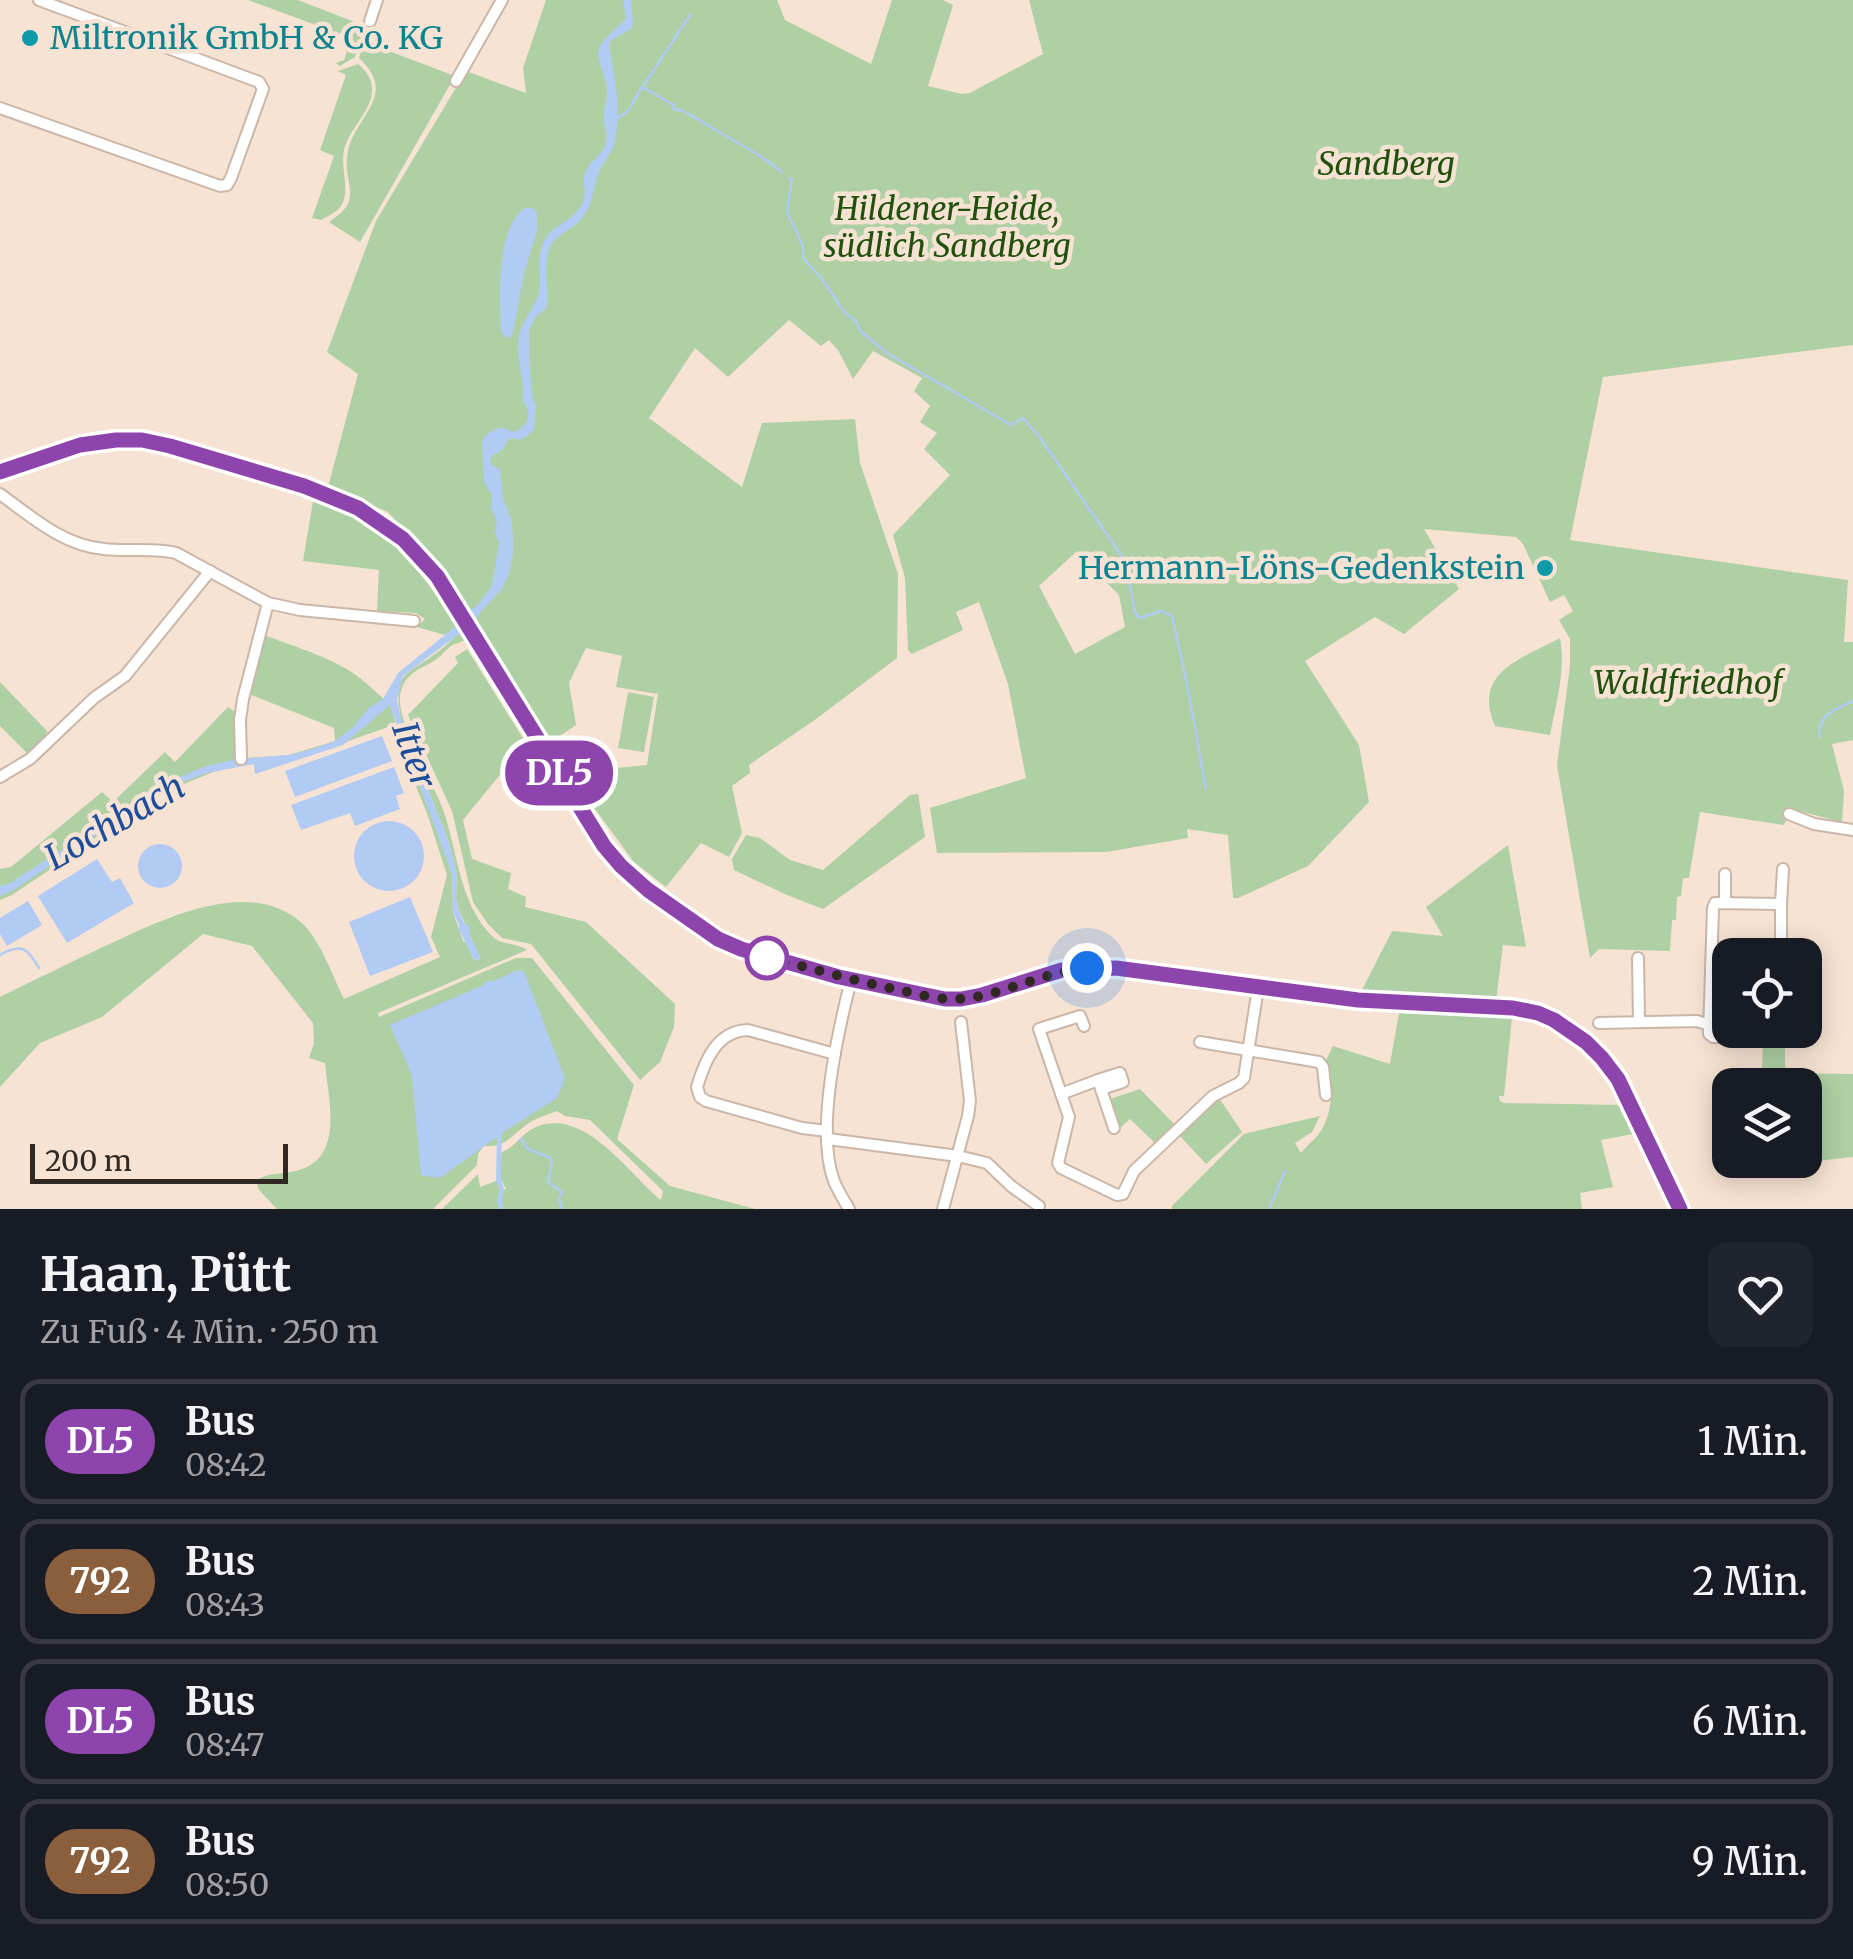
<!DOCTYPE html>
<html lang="de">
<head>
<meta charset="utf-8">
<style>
	body { margin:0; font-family:Merriweather,serif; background:#20242c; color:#f1f3f6; height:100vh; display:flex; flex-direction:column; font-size:38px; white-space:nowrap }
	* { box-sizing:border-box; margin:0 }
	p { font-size:32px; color:#9ea1a6 }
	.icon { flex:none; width:55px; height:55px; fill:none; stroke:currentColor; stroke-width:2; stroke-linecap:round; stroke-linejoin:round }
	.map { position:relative; height:1209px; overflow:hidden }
	.panel { display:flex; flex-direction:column; background:#171b24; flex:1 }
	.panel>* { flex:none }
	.badge { padding:0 20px; border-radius:32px; font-size:35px; line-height:65px }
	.tools { position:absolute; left:1712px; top:938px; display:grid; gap:20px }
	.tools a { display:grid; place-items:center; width:110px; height:110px; border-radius:20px; background:#171b24; box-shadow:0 5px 25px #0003; font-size:50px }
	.scale { position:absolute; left:30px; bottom:25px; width:258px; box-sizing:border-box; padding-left:10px; border:5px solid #302822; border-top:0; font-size:28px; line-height:35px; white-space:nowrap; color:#302822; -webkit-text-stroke:8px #f7e3d3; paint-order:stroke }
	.you { position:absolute; width:50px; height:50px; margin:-25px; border:8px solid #fff; border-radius:50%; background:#1a73e8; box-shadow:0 0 0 15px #1a73e833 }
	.map>.badge { position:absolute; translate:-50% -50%; box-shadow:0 0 0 5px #fff }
	.round { display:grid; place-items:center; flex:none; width:105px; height:105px; border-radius:20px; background:#20242c }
	.overview { display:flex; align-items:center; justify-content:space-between; height:170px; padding:0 40px }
	h1 { font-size:48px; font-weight:700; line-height:75px }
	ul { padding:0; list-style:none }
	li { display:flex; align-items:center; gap:30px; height:125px; margin:0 20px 15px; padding:0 20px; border:5px solid #363941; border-radius:20px }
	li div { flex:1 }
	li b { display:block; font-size:38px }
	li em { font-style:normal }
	li .badge { min-width:110px; font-weight:700; text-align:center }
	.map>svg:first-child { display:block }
	.green { fill:#aed0a4; fill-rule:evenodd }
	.water { fill:#b1cbf4 }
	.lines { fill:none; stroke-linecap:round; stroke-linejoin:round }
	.stream { stroke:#b1cbf4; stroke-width:2.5 }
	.street-casing { stroke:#cbb7a8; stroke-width:14 }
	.secondary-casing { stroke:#cbb7a8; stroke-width:18 }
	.street { stroke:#fff; stroke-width:10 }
	.secondary { stroke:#fff; stroke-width:14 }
	.line-casing { stroke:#fff; stroke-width:22 }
	.line { stroke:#8e44ad; stroke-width:15 }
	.walk { stroke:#302822; stroke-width:10; stroke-dasharray:0 18 }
	.culture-dot { fill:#0f9aa8; stroke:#f7e3d3; stroke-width:4 }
	.stop-dot { fill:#fff; stroke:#8e44ad; stroke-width:5 }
	.labels { text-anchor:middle; stroke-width:9; stroke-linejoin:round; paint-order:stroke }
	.culture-label { font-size:32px; fill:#0d838f; stroke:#f7e3d3; text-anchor:start }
	.park-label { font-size:32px; font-style:italic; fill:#20510d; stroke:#f7e3d3 }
	.water-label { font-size:35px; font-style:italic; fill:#1d4d9b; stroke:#f7e3d3 }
</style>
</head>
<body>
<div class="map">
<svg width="1853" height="1209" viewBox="0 0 1853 1209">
	<rect width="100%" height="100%" fill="#f7e3d3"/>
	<g class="green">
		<path d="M248,0H298L365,26L355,57L340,66L336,63L344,60L350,42L346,36Z"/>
		<path d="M546,0H777L785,20L871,64L892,0H943L953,5L928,86L962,94L970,93L1043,54L1029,0H1853V345L1603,377L1570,540L1848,580L1844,642H1853V740L1832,744L1844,791L1842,822L1791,809L1784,825L1700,812L1689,878H1683L1681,896L1677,897L1676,920H1672L1670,951L1599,949L1590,958L1557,765L1570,666V639L1559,620L1573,611L1564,595L1550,602L1523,544L1516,537L1424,529L1459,589L1404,634L1375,617L1305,661L1359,745L1369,802L1308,866L1238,898H1233L1228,835L1187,829L1188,838L1106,852L937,853L930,808L1026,778L1008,684L979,602L956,612L963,630L912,654L908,650L905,578L893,535L950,475L924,449L937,433L920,422L930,406L914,391L922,378L873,351L853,379L838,350L829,340L821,346L789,320L728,377L695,348L649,418L742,487L762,423L855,419L860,463L898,574L897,658L816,719L749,765L750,773L732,786L742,833L729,857L701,843L666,887L634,862L581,790L615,768L647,765L658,694L616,687L622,656L586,648L569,683L576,725L551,742L425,552L388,512L328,487L358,374L327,352L376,221L466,71L526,93L523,68ZM1076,552L1119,595L1125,627L1075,654L1039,586Z"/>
		<path d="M370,27L377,30L373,45L455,76L360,242L329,222C367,198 341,185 348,151C356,115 399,95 359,58Z"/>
		<path d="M358,64C367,71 373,80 372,92C370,113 349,129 344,150C340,167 351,192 341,206C337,212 328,216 321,220L312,218L334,156L320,150L346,75L338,71Z"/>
		<path d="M313,501C330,507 348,514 363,522C404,545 432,588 456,626L445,635L417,627L425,619L416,613L377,611L379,570L303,561Z"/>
		<path d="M460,632L466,640C461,642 456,643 451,646C445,650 441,657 434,661C420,669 406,673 401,691C393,717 432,781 442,807C458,849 458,902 492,936C501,946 516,942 527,950L378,1013L379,1017L516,958H532L634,1085L617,1139L670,1186L755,1209H442L478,1174L480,1187L496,1181L500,1189H506L501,1179V1153C516,1146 521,1135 532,1129C583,1103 628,1174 661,1200L663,1191L590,1120L565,1116L557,1111C547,1115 535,1118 526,1125C511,1136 505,1148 484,1146L478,1154L477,1165L433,1209H277L259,1190L256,1181C268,1171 287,1175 302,1169C344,1154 328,1098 325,1063L309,1058L314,1043L313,1023L252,946L203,934L102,1017L40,1043L0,1087V997C34,980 69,963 103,947C158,922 249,873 304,925C321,942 333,977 344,999L440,957L431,937L447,875L427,813L391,726L255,774L254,764L246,765L245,758L289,755L335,741L334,728L249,694L264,635C295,647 341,660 366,683C374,690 381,697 390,704L401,739L439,835L452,874L453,912L463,941L467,944L474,960L480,959L459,910L456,898L457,873L448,840L401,719C393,673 402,678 435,654C444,648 452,639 460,632Z"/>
		<path d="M1560,638C1566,671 1556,703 1550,735L1495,726C1472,672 1521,659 1560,638Z"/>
		<path d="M467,649L526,743L463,820L472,859L511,873L508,889L526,897L525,907L586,922L675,1004L674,1027L660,1062L640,1080L531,944L502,938L488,924L473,902L452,811L408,715L458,663L455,657Z"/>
		<path d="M0,682L48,732L45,734L47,736L29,755L0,726Z"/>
		<path d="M628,692L654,697L644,752L618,748Z"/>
		<path d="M228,707L235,712L238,766L223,768L167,791L12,895L0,900V869L11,867L102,792L113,802L165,752L175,762Z"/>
		<path d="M918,794L925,837L823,909L787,895L734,870L732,859L746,835L760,838L790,860L823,870L910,795Z"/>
		<path d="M1508,845L1526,947L1503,945L1496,1000L1362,990L1392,931L1443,936L1426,907Z"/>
		<path d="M1399,1013L1512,1017L1504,1096H1499L1500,1101L1504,1103L1621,1105L1633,1134L1601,1140L1613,1187L1580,1193L1582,1209H1172V1206L1244,1134L1320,1116L1312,1132L1295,1143L1301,1153C1306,1146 1313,1141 1318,1135C1333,1116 1335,1082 1325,1062L1333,1046L1390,1064Z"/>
		<path d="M1785,1042V1073L1853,1074V1157L1800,1163V1160H1805L1806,1153L1805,1085H1744L1742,1073L1762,1072L1763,1043Z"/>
		<path d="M1140,1089L1175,1125L1156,1144L1130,1119L1120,1128L1110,1099Z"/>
		<path d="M1219,1098L1242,1132L1206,1164L1179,1135Z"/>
	</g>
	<g class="water">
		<path d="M623,0H631L633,20L632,28L610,41L609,47C615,78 623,116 613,147C609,157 602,164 598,174C593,189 593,204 583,217C574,230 555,233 550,248C542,266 550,289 546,309L535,317L529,330L530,372L532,396L536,407L534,429L526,437L518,440L514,438L508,440L503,449L490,458L491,465L500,469L503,498L511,519L513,535V555L508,577L502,589L479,614L475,622L403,676L397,699L401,719L448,840L457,873L456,898L459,910L464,923L469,926L470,936L481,958L475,961L459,930V925L453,912L452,874L390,705L343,745L255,774L254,764L207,773L167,788L12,891L0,896V886L9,884L162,784L207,766L237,759L289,755L316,748L335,741L353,727L369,708L383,699L398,673L456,626L481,601L492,586L499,543L495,532L497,521L491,508L492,495L484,482L482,441L487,434L501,427L514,432C528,426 533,414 523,401C525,378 514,357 520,333C523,319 536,307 539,292C542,273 535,257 545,239C553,226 570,221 579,209C590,193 581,186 585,173C589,160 603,156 606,142C607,134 605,128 604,120C604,106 609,96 606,82C604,71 594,56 600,46C607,34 618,29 626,18Z"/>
		<path d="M525,208H532L537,212V231L524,273L512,337H505L501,332C500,299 495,229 525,208Z"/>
		<path d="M382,736L392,761L295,797L285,771Z"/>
		<path d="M394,767L404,793L396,796L400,809L355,826L350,813L301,830L291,805Z"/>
		<circle cx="389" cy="856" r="35"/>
		<circle cx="160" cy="866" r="22"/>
		<path d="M97,859L112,882L120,878L134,903L67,943L38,896Z"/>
		<path d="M410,897L433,952L370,976L349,922Z"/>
		<path d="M28,901L42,925L7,946L0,934V918Z"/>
		<path d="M518,970L524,972L565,1078L557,1098L502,1133L501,1178L504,1189L502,1202L504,1209H500L497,1201L500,1189L496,1181L497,1137L440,1178L421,1175L412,1075L390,1025L484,985V983L491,980L492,982Z"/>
	</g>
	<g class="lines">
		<g class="stream">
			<path d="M644,85L690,15"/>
			<path d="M614,115L618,118L628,111L642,87L674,105L673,108L678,111L680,109L762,157L782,172"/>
			<path d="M789,178L792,180L787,212L803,246V258L822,279L845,313L856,321L860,331L887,353L1011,425L1023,418L1041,439L1121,555L1125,574"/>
			<path d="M1129,581L1135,612L1139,618L1162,611L1172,616L1187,684L1206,789"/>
			<path d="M1820,737C1815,716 1837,709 1853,701"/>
			<path d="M0,955C22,942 28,949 39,968"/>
			<path d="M521,1139L528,1149L550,1158L552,1162L548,1182L562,1192L559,1199L562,1209"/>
			<path d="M1269,1209L1285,1171"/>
		</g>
		<defs>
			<g id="street">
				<path d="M370,21L377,0"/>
				<path d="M456,81L502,0"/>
				<path d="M0,108L220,186L227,185L231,178L263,89L259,82L39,0"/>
				<path d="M0,494C33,518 63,545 104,549C128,552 153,547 176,553L268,603L300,610L414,621"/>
				<path d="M241,759L240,720L243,699L268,603"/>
				<path d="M0,777L30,759L94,698L125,676L210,571"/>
				<path d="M1789,814L1814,824L1853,830"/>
				<path d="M1725,902V874"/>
				<path d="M1781,904L1783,869"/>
				<path d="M1638,958L1639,1021"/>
				<path d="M1599,1023L1697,1021L1709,1025"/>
				<path d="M1084,1026L1080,1016L1039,1029L1069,1117L1058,1163L1061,1168L1117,1195L1123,1194L1134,1171L1213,1096L1239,1083L1244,1078L1258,988"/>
				<path d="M1780,1030L1774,1038L1713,1037L1709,1034L1713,908L1715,903L1781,904V955"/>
				<path d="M1200,1042L1319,1062L1323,1067L1326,1095"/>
				<path d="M1098,1080L1120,1073L1123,1082L1101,1089"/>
				<path d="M1061,1094L1098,1080L1114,1128"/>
				<path d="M827,1131L802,1128L706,1101L700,1097L697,1087C705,1060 717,1031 748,1030L835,1054"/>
				<path d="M828,1139L958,1156L987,1163L1011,1186L1039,1206"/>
				<path d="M849,1209C844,1200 838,1191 834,1181C815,1131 838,1031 851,980"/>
				<path d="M943,1209L968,1116L970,1101L961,1022"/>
			</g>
			<path id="secondary" d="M0,472C39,459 78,442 119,439C155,438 190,453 224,463C316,492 371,497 437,577L604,846L621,866L648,890L718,939L741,949L851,980L945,999H961L982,995L1062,970L1115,968L1358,1000L1513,1008L1538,1013L1554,1020L1586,1042L1602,1057L1617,1079L1680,1209"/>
		</defs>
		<use href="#street" class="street-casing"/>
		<use href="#secondary" class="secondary-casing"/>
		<use href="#street" class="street"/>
		<use href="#secondary" class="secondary"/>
	</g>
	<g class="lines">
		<defs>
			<path id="line" d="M0,472L80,445L116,440H142L170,446L304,486L358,508L403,539L437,576L604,846L621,866L648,890L718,939L741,949L839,977L945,999H961L982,995L1062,970L1116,968L1358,1000L1513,1008L1538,1013L1554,1020L1586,1042L1602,1058L1618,1079L1680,1209"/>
		</defs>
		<use href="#line" class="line-casing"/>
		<use href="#line" class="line"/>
		<path class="walk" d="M767,958C813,968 858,982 904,991C921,995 940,1000 958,999C1000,997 1042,972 1087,968"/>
	</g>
	<g class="culture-dot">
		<circle cx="30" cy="38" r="10"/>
		<circle cx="1545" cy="568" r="10"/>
	</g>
	<circle class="stop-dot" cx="767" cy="958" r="20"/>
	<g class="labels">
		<g class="culture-label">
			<text x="50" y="49">Miltronik GmbH &amp; Co. KG</text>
			<text x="1525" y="579" text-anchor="end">Hermann-Löns-Gedenkstein</text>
		</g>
		<g class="park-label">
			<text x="1386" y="175">Sandberg</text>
			<text x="947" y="220">Hildener-Heide,<tspan x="947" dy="37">südlich Sandberg</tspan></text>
			<text x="1688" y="694">Waldfriedhof</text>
		</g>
		<g class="water-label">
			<text transform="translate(414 755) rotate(71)" y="12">Itter</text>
			<text transform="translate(115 822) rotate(-30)" y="12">Lochbach</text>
		</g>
	</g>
</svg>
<div class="tools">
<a><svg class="icon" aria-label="locate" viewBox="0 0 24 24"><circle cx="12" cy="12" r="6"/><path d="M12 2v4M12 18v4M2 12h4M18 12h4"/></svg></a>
<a><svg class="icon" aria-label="layers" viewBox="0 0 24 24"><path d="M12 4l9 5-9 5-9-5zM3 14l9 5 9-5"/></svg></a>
</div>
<div class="scale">200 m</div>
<div class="you" style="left:1087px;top:968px"></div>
<b class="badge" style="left:559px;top:773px;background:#8e44ad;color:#fff">DL5</b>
</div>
<section class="panel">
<div class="overview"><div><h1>Haan, Pütt</h1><p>Zu Fuß · 4 Min. · 250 m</p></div><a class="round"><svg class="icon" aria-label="heart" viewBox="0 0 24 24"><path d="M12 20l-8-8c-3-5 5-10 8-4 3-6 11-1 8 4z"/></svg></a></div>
<ul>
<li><span class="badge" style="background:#8e44ad;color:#fff">DL5</span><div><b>Bus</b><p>08:42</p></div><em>1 Min.</em></li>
<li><span class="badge" style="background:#8b5e3c;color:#fff">792</span><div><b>Bus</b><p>08:43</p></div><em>2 Min.</em></li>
<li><span class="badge" style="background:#8e44ad;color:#fff">DL5</span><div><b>Bus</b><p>08:47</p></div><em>6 Min.</em></li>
<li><span class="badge" style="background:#8b5e3c;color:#fff">792</span><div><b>Bus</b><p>08:50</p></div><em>9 Min.</em></li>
</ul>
</section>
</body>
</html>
